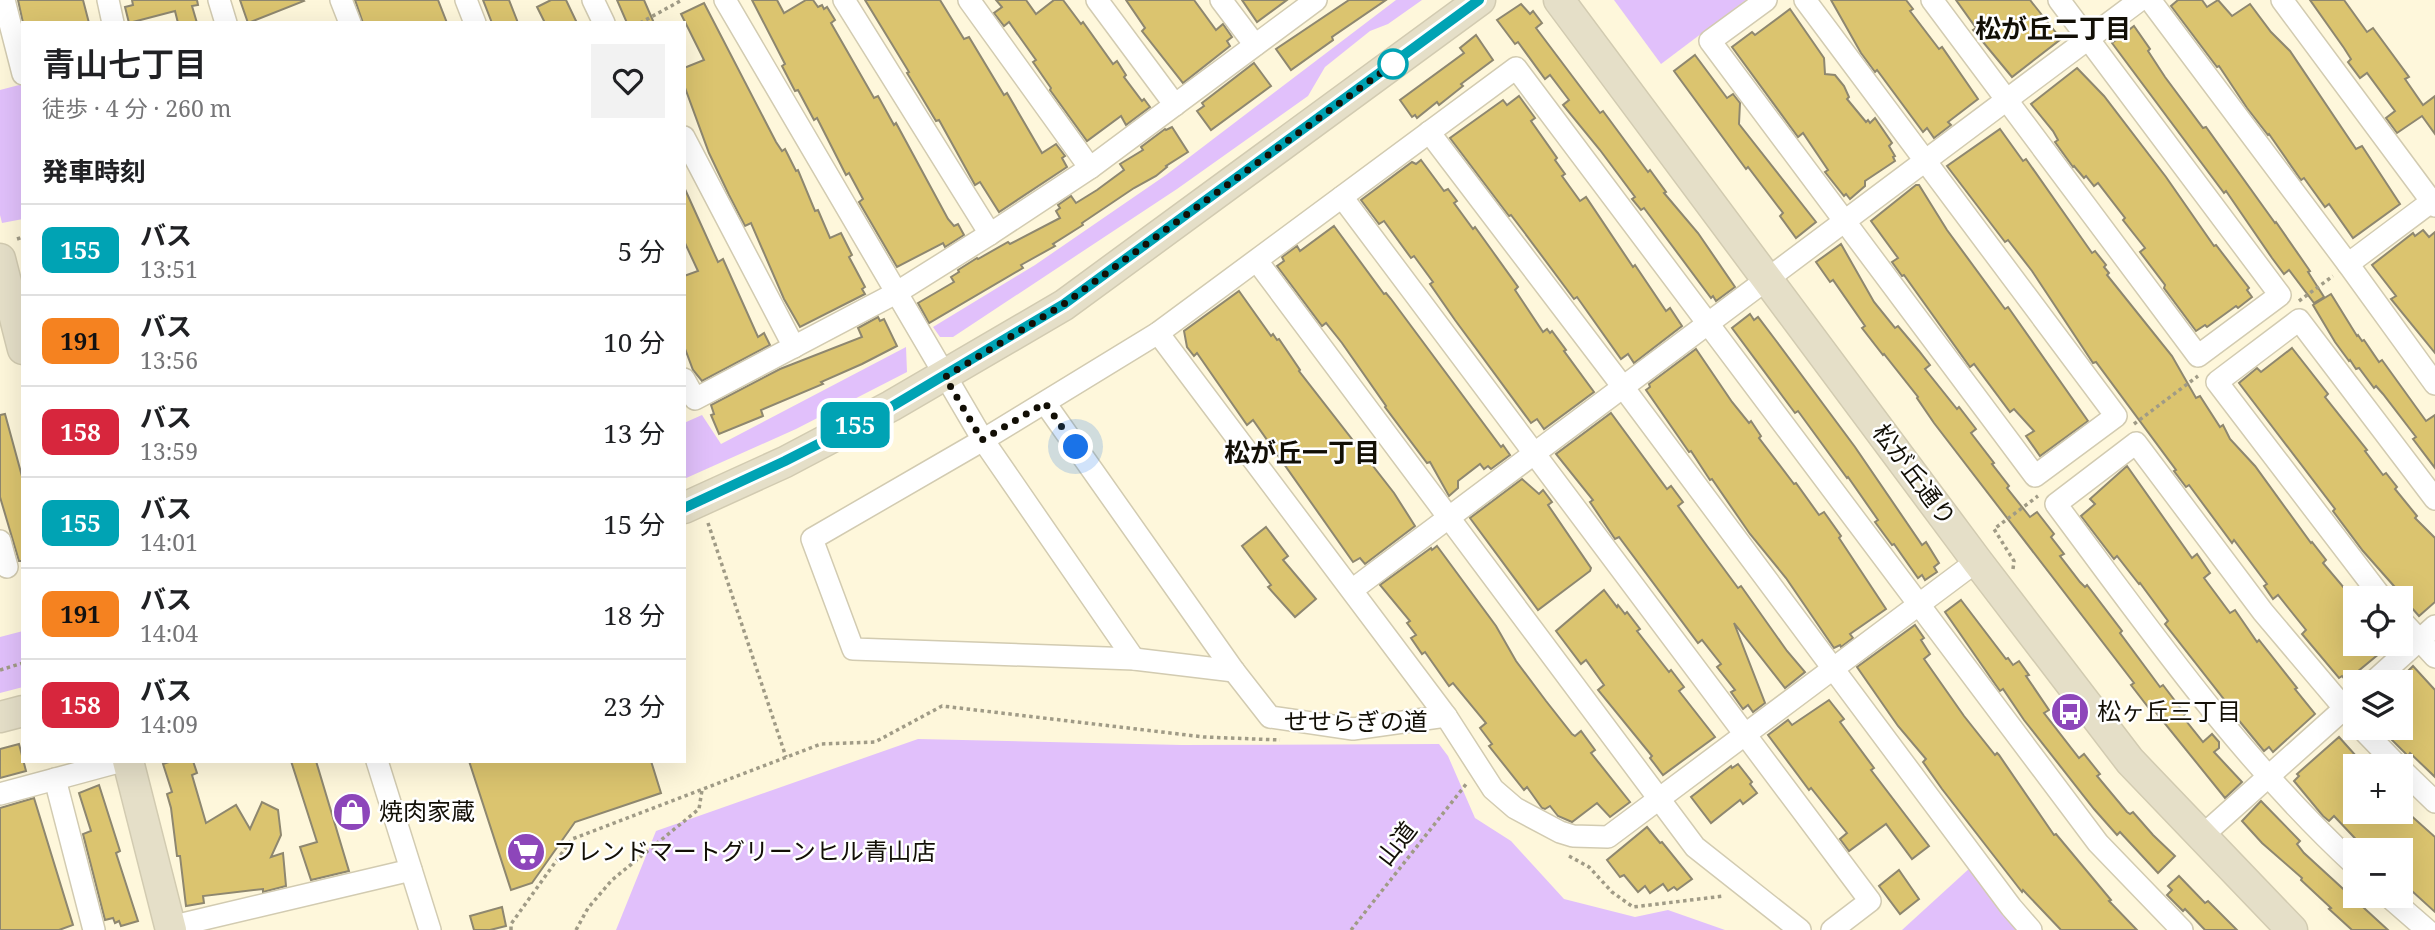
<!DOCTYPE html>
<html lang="ja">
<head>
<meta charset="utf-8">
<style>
	body { margin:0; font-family:"Noto Serif","Noto Sans JP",serif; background:#f2f2f2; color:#202124; height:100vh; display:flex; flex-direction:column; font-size:26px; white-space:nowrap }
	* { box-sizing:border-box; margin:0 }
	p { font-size:23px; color:#757577 }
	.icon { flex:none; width:38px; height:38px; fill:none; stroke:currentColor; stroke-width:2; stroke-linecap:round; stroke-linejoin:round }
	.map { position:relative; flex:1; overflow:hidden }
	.side { position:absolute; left:21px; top:21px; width:665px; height:742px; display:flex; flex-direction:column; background:#fff; border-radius:0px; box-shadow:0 7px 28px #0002 }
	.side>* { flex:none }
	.badge { padding:0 14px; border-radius:10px; font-size:24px; line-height:46px }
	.buttons { position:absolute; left:2343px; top:586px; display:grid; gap:14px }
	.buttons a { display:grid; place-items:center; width:70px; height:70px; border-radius:0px; background:#fff; box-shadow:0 7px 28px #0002; font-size:35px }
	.you { position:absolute; width:35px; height:35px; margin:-18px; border:5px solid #fff; border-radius:50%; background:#1a73e8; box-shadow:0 0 0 10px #1a73e833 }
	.map>.badge { position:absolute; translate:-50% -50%; box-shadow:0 0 0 4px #fff }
	h2 { padding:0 21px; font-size:26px; line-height:63px }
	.round { display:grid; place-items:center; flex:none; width:74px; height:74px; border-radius:0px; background:#f2f2f2 }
	.head { display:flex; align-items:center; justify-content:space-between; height:119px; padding:0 21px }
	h1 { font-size:33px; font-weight:600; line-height:52px }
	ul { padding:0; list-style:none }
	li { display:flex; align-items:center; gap:21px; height:91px; padding:0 21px; border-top:2px solid #e0e0e0 }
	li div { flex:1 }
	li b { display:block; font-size:26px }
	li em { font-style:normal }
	li .badge { min-width:77px; font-weight:700; text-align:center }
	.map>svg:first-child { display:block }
	.green { fill:#e1c0fb }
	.building { fill:#dbc46f; stroke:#8e876f; stroke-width:2 }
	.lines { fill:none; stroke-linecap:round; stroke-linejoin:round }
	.street-casing { stroke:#d2cbb1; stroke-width:24 }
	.secondary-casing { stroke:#d2cbb1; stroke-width:33 }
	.path { stroke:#a09b86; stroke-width:3.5; stroke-dasharray:3.5 3.5; stroke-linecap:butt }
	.street { stroke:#fff; stroke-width:21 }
	.secondary { stroke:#e5dfc8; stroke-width:30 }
	.line-casing { stroke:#fff; stroke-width:16 }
	.line { stroke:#00a3b4; stroke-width:10 }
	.walk { stroke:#120f06; stroke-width:7; stroke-dasharray:0 12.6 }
	.stop-dot { fill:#fff; stroke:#00a3b4; stroke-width:3.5 }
	.labels { text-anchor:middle; stroke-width:5; stroke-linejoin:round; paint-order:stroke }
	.street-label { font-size:24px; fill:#120f06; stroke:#fff }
	.poi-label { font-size:24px; fill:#120f06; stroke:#fff; text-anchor:start }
	.neighbourhood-label { font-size:26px; font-weight:bold; fill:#120f06; stroke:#fff }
</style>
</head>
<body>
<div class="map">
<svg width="2435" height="930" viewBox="0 0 2435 930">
	<rect width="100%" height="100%" fill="#fef7db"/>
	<g class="green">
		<path d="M1396,0H1422L1388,24L1370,31L1325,67L1308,96L1177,189L953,337H940L933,327L1035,265L1166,175Z"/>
		<path d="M1614,0H1746L1661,64Z"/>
		<path d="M23,84V219L2,223L0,215V90Z"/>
		<path d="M906,347L907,372L796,429L684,479V423L702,415L721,444Z"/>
		<path d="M23,631V687L0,693V637Z"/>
		<path d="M918,739L1182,745L1439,744L1448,756L1475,818L1511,841L1564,899L1635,917L1668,910L1725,930H616L656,831Z"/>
		<path d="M1971,867L2025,930H1902Z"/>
	</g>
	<g class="building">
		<path d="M18,0H83L89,23H23Z"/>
		<path d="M132,0H197L198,5L192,6L197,23H178L175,11L129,23L125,7L133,5Z"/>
		<path d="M240,0H303L304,1L248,23Z"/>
		<path d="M355,0H438L447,23H363Z"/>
		<path d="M483,0H509L518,23H492Z"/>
		<path d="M551,0H566L577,23H545L537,7Z"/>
		<path d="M617,0H644L654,23H627Z"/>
		<path d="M752,0H777L784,13L806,0H813L818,7L822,5L824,9L827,7L835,20L831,23L874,98L878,96L894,125L896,123L948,219L954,226L958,224L964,235L945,247L943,243L897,267L859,202L863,199L849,173L846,175L817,118L814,120L798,90L795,91L782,66L785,64Z"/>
		<path d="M865,0H940L964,39L969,37L1004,95L1007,93L1042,153L1056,144L1065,156L1062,158L1067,167L999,212L980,182L975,185L939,120L936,121L915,86L907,73L909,72Z"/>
		<path d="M996,0H1026L1036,14L1054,0H1063L1081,24L1083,22L1113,64L1117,61L1126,75L1124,77L1142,101L1144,99L1150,107L1126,125L1121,116L1087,141L1050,90L1051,88L1033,62L1036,60L1009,22L1004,26L994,13L1002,7Z"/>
		<path d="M1126,0H1194L1216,30L1223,24L1232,37L1227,41L1230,46L1183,83L1142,31L1145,28Z"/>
		<path d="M1242,0H1287L1257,22Z"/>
		<path d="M1349,0H1386L1332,37L1333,40L1291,70L1276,49Z"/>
		<path d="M1831,0H1906L1913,9L1910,11L1939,49L1942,47L1978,99L1948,122L1951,125L1934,138L1927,128L1923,132L1877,70L1875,72L1861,53Z"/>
		<path d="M1956,0H2030L2061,39L2012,77L1973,30L1976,28Z"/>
		<path d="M2178,0H2202L2207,7L2218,0L2232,16L2250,4L2271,32L2290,51L2356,149L2362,146L2400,204L2353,238L2329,204L2325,207L2304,178L2301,180L2269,134L2268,135L2247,108L2219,66L2217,67L2171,6Z"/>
		<path d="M2310,0H2344L2367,32L2373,28L2409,77L2405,79L2423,105L2435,96V134L2422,116L2397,133L2386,118L2395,111L2367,73L2360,78L2348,62L2351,59L2344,48Z"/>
		<path d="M704,3L776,142L782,151L785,149L796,171L798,170L815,211L818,210L830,238L841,233L852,255L849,257L865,287L862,289L865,294L800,327L784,299L751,223L745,226L729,195L709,153L684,85V68L704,60L681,14Z"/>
		<path d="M1521,4L1530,14L1533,11L1542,23L1536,28L1600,113L1603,111L1648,172L1650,170L1666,192L1664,193L1698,233L1735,287L1716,301L1713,296L1711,298L1644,208L1641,210L1632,199L1635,197L1600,150L1563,105L1569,100L1550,75L1545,79L1518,42L1515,44L1497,20Z"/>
		<path d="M1790,9L1824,58L1825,74L1835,75L1844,86L1849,97L1847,99L1866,122L1868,120L1870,123L1875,118L1892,143L1889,146L1895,156L1893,157L1895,161L1865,181V186L1850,199L1846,194L1844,196L1825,172L1828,170L1803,133L1798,137L1732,47L1752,32L1755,35Z"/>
		<path d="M2134,26L2150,49L2148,51L2165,77L2203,128L2206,127L2275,223L2276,222L2310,271L2308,272L2324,297L2314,303L2289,270L2284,274L2272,258L2226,191L2224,193L2112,43Z"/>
		<path d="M1476,35L1493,60L1461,84L1463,86L1439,105L1437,102L1417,118L1415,115L1412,117L1400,100L1464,53L1460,48Z"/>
		<path d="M1695,55L1727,98L1733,94L1740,103L1739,124L1816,222L1796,238L1780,216L1783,213L1748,167L1746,169L1674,71Z"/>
		<path d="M1254,63L1271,86L1211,130L1197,111L1204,106L1202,103Z"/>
		<path d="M2077,68L2104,96L2166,177L2214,246L2216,245L2249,288L2247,290L2252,297L2238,308L2236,306L2207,327L2205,325L2196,331L2164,288L2165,285L2140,252L2145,248L2123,220L2125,218L2098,183L2094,186L2086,176L2084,178L2074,166L2073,167L2055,142L2058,140L2053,131L2031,104Z"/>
		<path d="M1519,96L1535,118L1531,121L1557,158L1555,160L1565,174L1562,176L1580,201L1586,197L1633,267L1635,265L1666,311L1670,308L1682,326L1634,363L1628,354L1621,359L1577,297L1574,299L1524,232L1511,215L1509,216L1450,138L1503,100L1507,105Z"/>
		<path d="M1172,127L1188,152L1166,166L1167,167L1156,176L1134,188L1082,223L1083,225L1053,244L1055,246L1021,265L1023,268L929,323L918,303L954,282L951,277L959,272L958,270L977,258L978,259L1008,242L1010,244L1060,218L1056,211L1060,208L1058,205L1071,196L1076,203L1097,190L1124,170L1120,164L1143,150L1141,147L1165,129L1166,130Z"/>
		<path d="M2000,129L2023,161L2026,159L2092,253L2095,251L2106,265L2104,267L2109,273L2107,275L2172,356L2196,398L2200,396L2220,427L2223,425L2230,439L2255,466L2311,543L2312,542L2326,560L2323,563L2356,602V644H2391L2346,681L2342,676L2339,678L2302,634L2306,630L2278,595L2273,599L2264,586L2267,584L2234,540L2232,543L2189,485L2186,487L2174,471L2176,470L2096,362L2093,363L2032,271L2008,240L2005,242L1947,166Z"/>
		<path d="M1421,160L1444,191L1448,189L1457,201L1454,203L1473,229L1475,227L1493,252L1518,287L1515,290L1543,332L1547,329L1550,333L1552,331L1566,350L1564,351L1594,392L1544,429L1537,419L1531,423L1455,320L1430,284L1433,282L1414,256L1411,258L1384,221L1379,224L1361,200L1412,162L1416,164Z"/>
		<path d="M1916,185H1919L1947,230L2005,309L2008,307L2088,421L2040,456L2026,436L2034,431L2014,409L2010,412L1974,364L1970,367L1904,275L1902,276L1892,262L1898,258L1871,221Z"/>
		<path d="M684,187L718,262L723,259L758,337L764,333L770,345L702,381L693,370L684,346V276L698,271L684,241Z"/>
		<path d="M1334,226L1384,294L1386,293L1391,299L1501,447L1503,445L1510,455L1491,469L1488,466L1484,469L1480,464L1458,481V488L1449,496L1430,462L1427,463L1385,407L1386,406L1342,343L1326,323L1322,326L1277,266L1284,261L1282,257L1297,246L1300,251Z"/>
		<path d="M2423,230L2429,237L2435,232V353L2391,299L2396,296L2372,265L2413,233L2415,236Z"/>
		<path d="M1841,244L1874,302L1895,328L1898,326L1919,351L1930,365L1925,369L1957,409L1959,407L1976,429L1971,433L1994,463L1992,464L2009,486L2007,488L2030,517L2037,512L2054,534L2051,537L2064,554L2060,556L2080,582L2085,587L2087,585L2122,631L2120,633L2160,687L2163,685L2185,714L2183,717L2203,742L2212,734L2219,742V748L2214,752L2242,782L2225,798L2150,705L2148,707L2131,685L2134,683L1934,423L1917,398L1918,397L1884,354L1883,355L1862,328L1865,326L1833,280L1830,282L1816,262Z"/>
		<path d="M1239,291L1271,336L1273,334L1277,340L1279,339L1300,370L1299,371L1394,493L1415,526L1365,564L1360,558L1353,562L1253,420L1247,425L1197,353L1194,356L1187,347L1184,331Z"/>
		<path d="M2331,294L2357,336L2358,335L2362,341L2364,340L2379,362L2382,360L2426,421L2435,415V468L2413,439L2416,437L2383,394L2376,386L2374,388L2359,368L2356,369L2350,360L2349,361L2335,342L2313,305Z"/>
		<path d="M1750,314L1754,320L1758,317L1777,342L1855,447L1922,545L1926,542L1939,563L1934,567L1937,572L1925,580L1922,575L1918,578L1894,544L1892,545L1875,522L1878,520L1848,477L1847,478L1798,411L1795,413L1732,328Z"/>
		<path d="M878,317L880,321L884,319L897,346L862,364L821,382L823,384L761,410L763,416L719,434L711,415L714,414L711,405L780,369L862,337L858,328Z"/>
		<path d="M2292,348L2328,394L2325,397L2367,450L2365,451L2383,475L2386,473L2397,487L2395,489L2417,516L2415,518L2435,538V602L2419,616L2411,607L2408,609L2401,601V594L2363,551L2333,511L2335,509L2239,383L2257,368L2261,372Z"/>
		<path d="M1696,349L1732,402L1749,423L1751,421L1761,436L1759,438L1794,484L1796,483L1819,515L1824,512L1841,536L1839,538L1886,609L1850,634L1853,638L1841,647L1840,645L1834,648L1786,578L1750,534L1712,479L1710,480L1691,451L1689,452L1646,390L1650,387L1649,384Z"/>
		<path d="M1611,413L1667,489L1671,486L1683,502L1678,506L1707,546L1738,588L1741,586L1787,651L1805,672L1785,688L1734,623L1765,703L1753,712L1748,705L1743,709L1731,692L1735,690L1717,667L1721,664L1702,640L1698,643L1619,537L1615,539L1592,505L1590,502L1593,500L1556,454Z"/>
		<path d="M5,414L23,480V561H19L0,497V415Z"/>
		<path d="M2127,466L2192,558L2197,554L2210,573L2204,578L2230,613L2235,610L2257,642L2259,640L2297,688L2295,689L2315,714L2273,752L2269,747L2264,751L2236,717L2237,716L2165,624L2168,621L2140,583L2139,584L2117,556L2114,559L2081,516L2095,504L2090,499Z"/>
		<path d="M1522,479L1539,494L1543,490L1552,502L1548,505L1591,568L1590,571L1538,610L1470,518Z"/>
		<path d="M1266,527L1288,556L1283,560L1316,599L1295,617L1268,587L1271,585L1242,546Z"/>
		<path d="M1437,546L1496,626L1516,661L1546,701L1572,734L1575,736L1581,731L1595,750L1591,753L1630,802L1610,817L1597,803L1572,822L1558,816L1550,806L1545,809L1542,808L1527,787L1524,790L1489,746L1492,744L1480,728L1486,723L1453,683L1449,686L1425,652L1422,654L1411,638L1416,635L1407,623L1410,621L1380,585L1431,548L1432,550Z"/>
		<path d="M1604,590L1617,607L1618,605L1625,614L1627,612L1640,629L1637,631L1669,672L1671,670L1684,687L1679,691L1715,737L1663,775L1650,758L1652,756L1598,690L1604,685L1586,660L1581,664L1556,631Z"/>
		<path d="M1961,600L2006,659L2008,658L2013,665L2019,661L2029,675L2026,676L2049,710L2044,713L2079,758L2084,754L2100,774L2097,776L2127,812L2130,814L2133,812L2153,835L2175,856L2158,873L2120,832L2117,835L2094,809L2024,720L2003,689L2000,691L1995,684L1945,612Z"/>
		<path d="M1915,625L1924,638L1921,640L1930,654L1924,659L1964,716L1995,755L1997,753L1999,755L2054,835L2056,834L2111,900L2109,901L2137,930H2061L2023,890L2022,892L1942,789L1923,762L1926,759L1898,726L1857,667Z"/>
		<path d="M2413,666L2435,690V777L2410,753L2408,756L2380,728H2401V678Z"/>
		<path d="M1829,700L1844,719L1840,722L1874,768L1871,770L1929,846L1912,859L1886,824L1849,851L1840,839L1847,833L1811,788L1809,790L1768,735L1788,720L1792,725Z"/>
		<path d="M2339,737L2365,766H2356V812H2407L2435,837V912L2401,881V850H2366L2334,816L2329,821L2323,816L2294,781L2299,776L2297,774Z"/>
		<path d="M19,744L26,771L0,778V749Z"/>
		<path d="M172,761H193L197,773L192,775L206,823L236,805L250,829L262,802L278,810L281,835L271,857L283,853L286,886L263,892V889L203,896L204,903L186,906L180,856H177L171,808L167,794L172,792L163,764Z"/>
		<path d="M291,761H316L349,871L311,880L300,847L317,842Z"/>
		<path d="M469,761H651L661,793L575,822L532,883L511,890Z"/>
		<path d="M1738,764L1752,782L1750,784L1757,793L1743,804L1740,800L1711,823L1691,797L1731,766L1732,768Z"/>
		<path d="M99,785L120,851L116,853L138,921L121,926L119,921L115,923L113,918L105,920L83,834L91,831L79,793Z"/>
		<path d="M34,798L73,925L59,930H0V808Z"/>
		<path d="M2261,801L2300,841L2297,844L2304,853L2388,930H2352L2329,909L2331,908L2301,880L2302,878L2262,843L2242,821Z"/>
		<path d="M1647,827L1660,843L1662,842L1692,879L1677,890L1674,887L1668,891L1663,884L1650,893L1645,886L1638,892L1624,875L1620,877L1607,860Z"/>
		<path d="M1899,870L1919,899L1900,914L1879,886Z"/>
		<path d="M2179,876L2205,903L2208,901L2237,930H2205L2185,909L2183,911L2167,895L2172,890L2168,886Z"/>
		<path d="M502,907L506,926L490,930H474L470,916Z"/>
	</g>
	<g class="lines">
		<defs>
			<g id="street">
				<path d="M4,0L23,74"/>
				<path d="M108,0L113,23"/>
				<path d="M219,0L226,23"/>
				<path d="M341,0L350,23"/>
				<path d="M466,0L475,23"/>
				<path d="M593,0L604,23"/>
				<path d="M725,0L983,440L1134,659"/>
				<path d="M844,0L990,234"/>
				<path d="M969,0L1090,168"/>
				<path d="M1097,0L1175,105"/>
				<path d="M1221,0L1255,45"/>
				<path d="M1766,0L1710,41L2035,476L2116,416L1805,0"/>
				<path d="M1932,0L2198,356L2280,295L2059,0"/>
				<path d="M2150,0L2348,264L2435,384"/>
				<path d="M2282,0L2435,206"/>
				<path d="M1429,132L1623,387L2011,907L2031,930"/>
				<path d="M684,137L794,347"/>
				<path d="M1342,197L1870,901L1832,930"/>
				<path d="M1257,261L1695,847L1800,930"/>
				<path d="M2348,264L2435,199"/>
				<path d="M1158,333L1446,716L1493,789L1515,808L1560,832L1573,836L1608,837L1977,561"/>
				<path d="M684,379L695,399L896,293L990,234L1090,168L1316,0"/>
				<path d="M1045,403L1234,671L1270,717L1353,729L1446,716"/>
				<path d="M0,541L7,567"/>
				<path d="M1352,590L2140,0"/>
				<path d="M2382,598L2217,382L2299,320L2435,499"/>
				<path d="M2401,620L2435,657"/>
				<path d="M1234,671L1134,659L853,649L812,539L983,440L1158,333L1516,68L2098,843L2182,930"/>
				<path d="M2373,682L2435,626"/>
				<path d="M2356,722L2263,612L2136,443L2056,504C2150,630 2240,759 2356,866"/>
				<path d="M2361,728L2398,766"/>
				<path d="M377,761L430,930"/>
				<path d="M2401,769L2435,802"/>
				<path d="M55,779L94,930"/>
				<path d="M0,794L122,761"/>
				<path d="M2202,836L2356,698"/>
				<path d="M2388,896L2427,930"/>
				<path d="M170,927L411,870"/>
			</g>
			<g id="secondary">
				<path d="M1559,0L1977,561L2130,761L2292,930"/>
				<path d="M0,259L23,349"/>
				<path d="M684,508L785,462L891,406L1064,305L1480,0"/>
				<path d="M0,717L23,711"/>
				<path d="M128,761L171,930"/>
			</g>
		</defs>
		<use href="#street" class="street-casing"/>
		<use href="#secondary" class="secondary-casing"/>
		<g class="path">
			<path d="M640,23L682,0"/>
			<path d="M17,239L23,237"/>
			<path d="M2299,301L2333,276"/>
			<path d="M2134,424L2198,376"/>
			<path d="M708,523L786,757"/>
			<path d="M2013,569L2014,561L1994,529L2038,496"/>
			<path d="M0,670L23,663"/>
			<path d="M1569,856L1589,867L1612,892L1633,907L1724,896"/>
			<path d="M511,930V924L572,839L821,744L875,742L942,706L1204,737L1280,740"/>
			<path d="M576,930L588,908L612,880L699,809L702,790"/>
			<path d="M1351,930L1467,783"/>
		</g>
		<use href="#street" class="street"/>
		<use href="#secondary" class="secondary"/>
	</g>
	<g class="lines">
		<defs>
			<path id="line" d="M684,508L785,461L891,407L1064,304L1479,0"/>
		</defs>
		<use href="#line" class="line-casing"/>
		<use href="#line" class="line"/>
		<path class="walk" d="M1076,447L1045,403L982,440L945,377L1064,304L1393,64"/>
	</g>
	<defs>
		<symbol id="bus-disc" viewBox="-11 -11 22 22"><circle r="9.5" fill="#8d46ba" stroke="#fff"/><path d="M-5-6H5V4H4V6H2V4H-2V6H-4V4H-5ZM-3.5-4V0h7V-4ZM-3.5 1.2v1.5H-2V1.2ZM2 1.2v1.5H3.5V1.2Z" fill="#fff"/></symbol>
		<symbol id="shop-disc" viewBox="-11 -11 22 22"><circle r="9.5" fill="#8d46ba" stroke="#fff"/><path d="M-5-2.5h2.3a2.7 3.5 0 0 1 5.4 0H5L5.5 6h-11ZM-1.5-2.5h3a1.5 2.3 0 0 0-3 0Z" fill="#fff"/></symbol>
		<symbol id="supermarket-disc" viewBox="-11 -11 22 22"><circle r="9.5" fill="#8d46ba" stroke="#fff"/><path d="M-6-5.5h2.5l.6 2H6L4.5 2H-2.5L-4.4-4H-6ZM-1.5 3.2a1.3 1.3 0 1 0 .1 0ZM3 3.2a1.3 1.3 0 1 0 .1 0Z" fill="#fff"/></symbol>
	</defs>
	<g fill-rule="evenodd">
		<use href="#bus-disc" x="2048" y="690" width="44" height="44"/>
		<use href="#shop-disc" x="330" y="790" width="44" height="44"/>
		<use href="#supermarket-disc" x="504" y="830" width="44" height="44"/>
	</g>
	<circle class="stop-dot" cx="1393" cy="64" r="14"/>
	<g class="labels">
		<g class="street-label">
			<text transform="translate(1914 475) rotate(53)" y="8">松が丘通り</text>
			<text x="1356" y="730">せせらぎの道</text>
			<text transform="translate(1397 844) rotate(-52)" y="8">山道</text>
		</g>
		<g class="poi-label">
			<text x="2097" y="720">松ヶ丘三丁目</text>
			<text x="379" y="820">焼肉家蔵</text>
			<text x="553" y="860">フレンドマートグリーンヒル青山店</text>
		</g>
		<g class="neighbourhood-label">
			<text x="2053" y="38">松が丘二丁目</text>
			<text x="1302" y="462">松が丘一丁目</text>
		</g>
	</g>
</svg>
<div class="buttons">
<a><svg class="icon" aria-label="locate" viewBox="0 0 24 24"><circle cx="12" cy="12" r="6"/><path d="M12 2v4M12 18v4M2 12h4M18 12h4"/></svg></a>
<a><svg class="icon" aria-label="layers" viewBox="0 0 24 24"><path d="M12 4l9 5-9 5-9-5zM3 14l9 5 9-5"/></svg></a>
<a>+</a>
<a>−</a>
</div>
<div class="you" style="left:1076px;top:447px"></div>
<b class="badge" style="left:855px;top:425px;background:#00a3b4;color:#fff">155</b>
<section class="side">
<div class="head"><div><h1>青山七丁目</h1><p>徒歩 · 4 分 · 260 m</p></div><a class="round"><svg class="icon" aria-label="heart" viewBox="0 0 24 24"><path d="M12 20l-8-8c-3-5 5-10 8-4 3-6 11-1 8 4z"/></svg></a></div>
<h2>発車時刻</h2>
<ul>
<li><span class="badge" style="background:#00a3b4;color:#fff">155</span><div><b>バス</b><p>13:51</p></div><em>5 分</em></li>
<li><span class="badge" style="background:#f58220;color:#111">191</span><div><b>バス</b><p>13:56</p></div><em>10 分</em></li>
<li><span class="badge" style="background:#d7263d;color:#fff">158</span><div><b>バス</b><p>13:59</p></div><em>13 分</em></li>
<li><span class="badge" style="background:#00a3b4;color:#fff">155</span><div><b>バス</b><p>14:01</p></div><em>15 分</em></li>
<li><span class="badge" style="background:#f58220;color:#111">191</span><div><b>バス</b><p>14:04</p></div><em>18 分</em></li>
<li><span class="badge" style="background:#d7263d;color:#fff">158</span><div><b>バス</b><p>14:09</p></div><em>23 分</em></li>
</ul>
</section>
</div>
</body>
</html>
